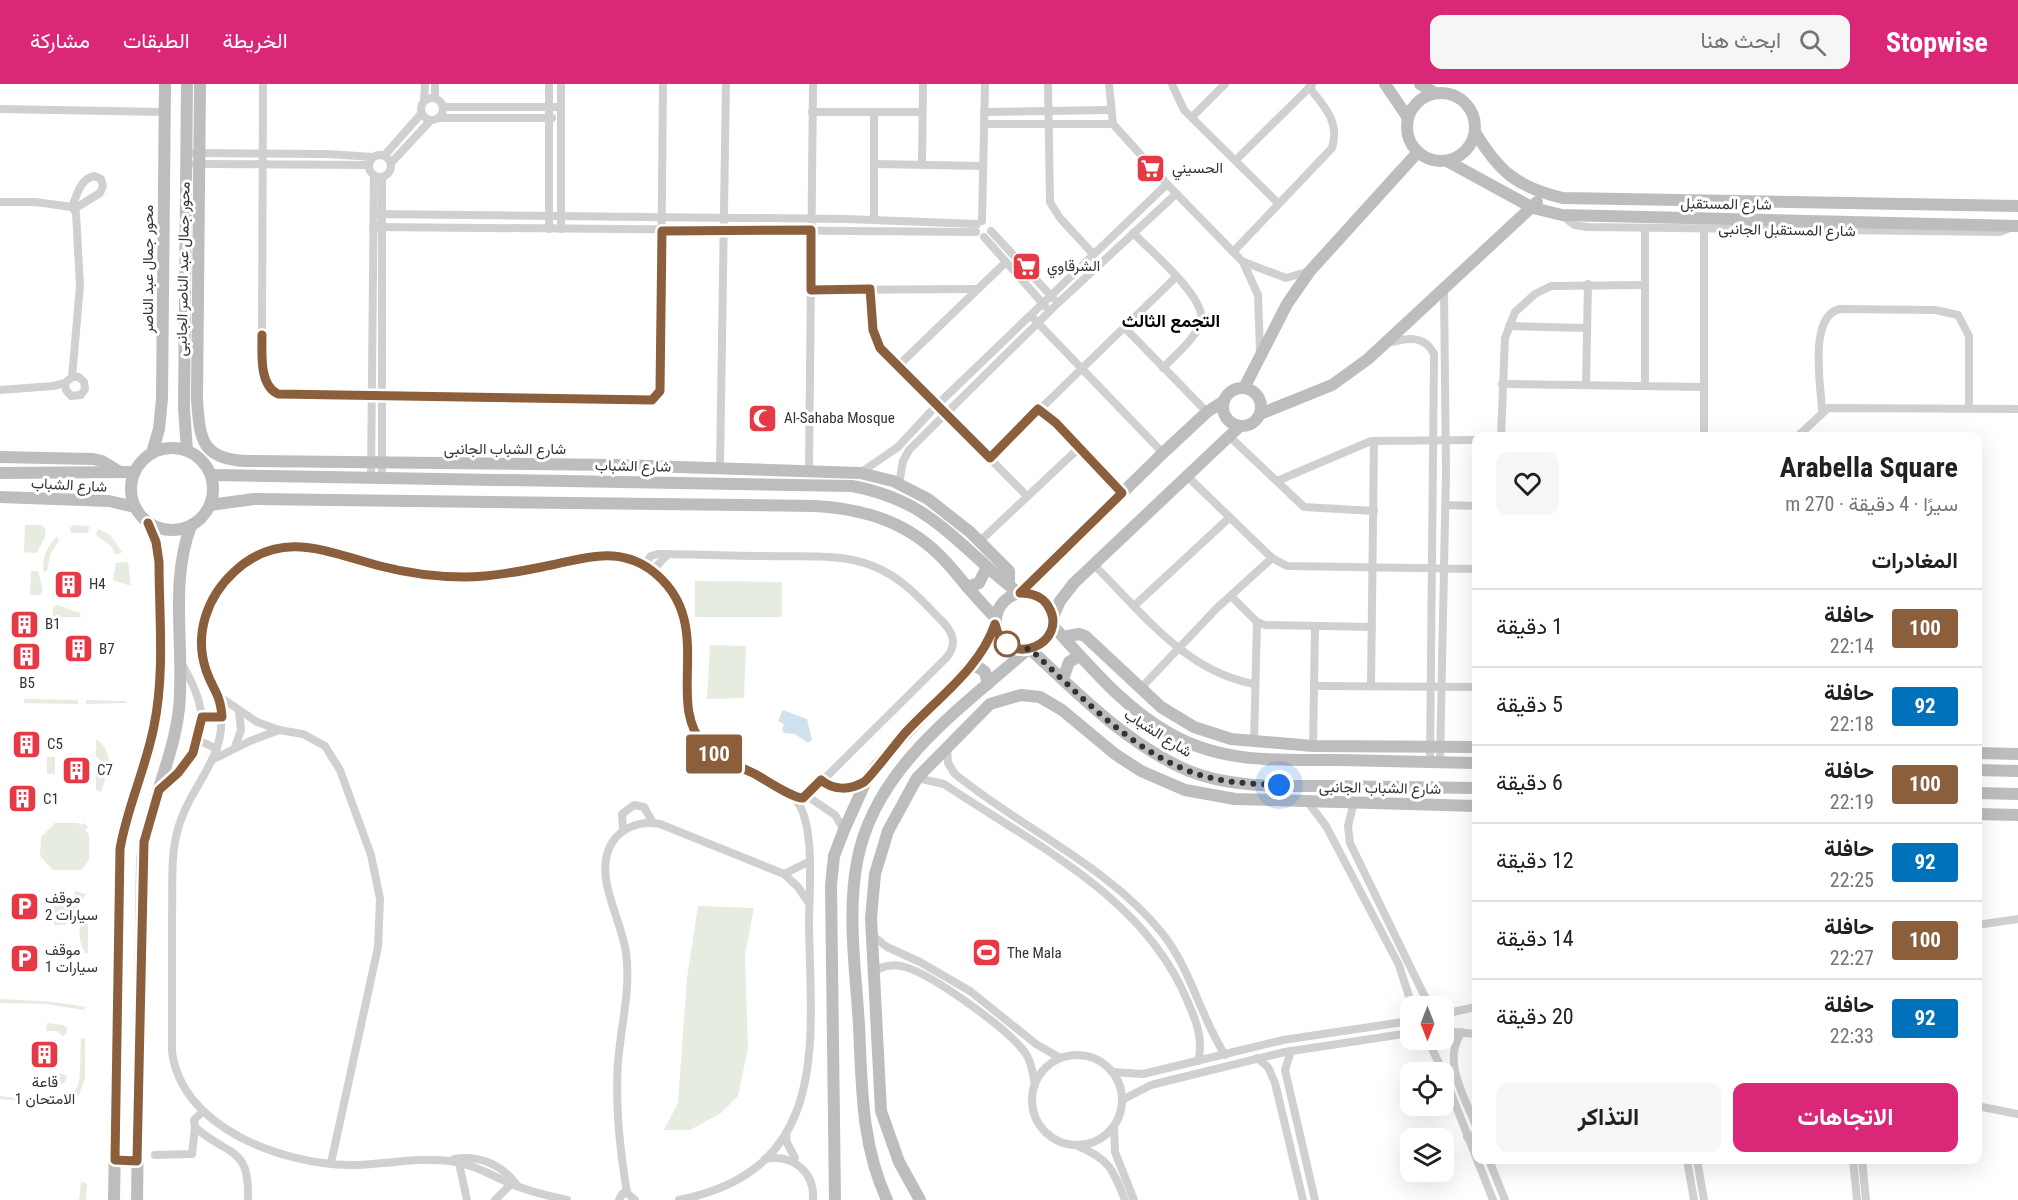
<!DOCTYPE html>
<html lang="ar">
<head>
<meta charset="utf-8">
<style>
	body { margin:0; font-family:"Roboto Condensed",Vazirmatn,sans-serif; background:#f6f6f6; color:#202124; direction:rtl; height:100vh; display:flex; flex-direction:column; font-size:22px; white-space:nowrap }
	* { box-sizing:border-box; margin:0 }
	p { font-size:20px; color:#757577 }
	.icon { flex:none; width:33px; height:33px; fill:none; stroke:currentColor; stroke-width:2; stroke-linecap:round; stroke-linejoin:round }
	.map { position:relative; flex:1; overflow:hidden; direction:ltr }
	.sheet { position:absolute; left:1472px; top:348px; width:510px; height:732px; display:flex; flex-direction:column; background:#fff; border-radius:12px; box-shadow:0 6px 24px #0002; direction:rtl }
	.sheet>* { flex:none }
	.badge { padding:0 12px; border-radius:4px; font-size:21px; line-height:39px }
	.needle { width:39px; rotate:180deg }
	.buttons { position:absolute; left:1400px; top:912px; display:grid; gap:12px }
	.buttons a { display:grid; place-items:center; width:54px; height:54px; border-radius:12px; background:#fff; box-shadow:0 6px 24px #0002; font-size:30px }
	.you { position:absolute; width:30px; height:30px; margin:-15px; border:4px solid #fff; border-radius:50%; background:#1a73e8; box-shadow:0 0 0 9px #1a73e833 }
	.map>.badge { position:absolute; translate:-50% -50%; box-shadow:0 0 0 3px #fff }
	h2 { padding:0 24px; font-size:22px; line-height:54px }
	.round { display:grid; place-items:center; flex:none; width:63px; height:63px; border-radius:12px; background:#f6f6f6 }
	.summary { display:flex; align-items:center; justify-content:space-between; height:102px; padding:0 24px }
	h1 { font-size:28px; font-weight:700; line-height:45px }
	.cta { display:flex; gap:12px; margin-top:auto; padding:12px 24px }
	.cta a { flex:1; height:69px; border-radius:12px; background:#db2777; color:#fff; font-size:24px; font-weight:700; line-height:69px; text-align:center }
	.cta a+a { background:#f6f6f6; color:#202124 }
	ul { padding:0; list-style:none }
	li { display:flex; align-items:center; gap:18px; height:78px; padding:0 24px; border-top:2px solid #e0e0e0 }
	li div { flex:1 }
	li b { display:block; font-size:22px }
	li em { font-style:normal }
	li .badge { min-width:66px; font-weight:700; text-align:center }
	header { display:flex; align-items:center; gap:36px; box-sizing:border-box; height:84px; padding:0 30px; background:#db2777; color:#fff }
	header strong { font-size:28px }
	nav { display:flex; gap:33px; margin-inline-start:auto; font-size:21px }
	.search { width:420px; height:54px; background:#f6f6f6; display:flex; align-items:center; gap:15px; box-sizing:border-box; padding:0 21px; border-radius:12px; color:#757577; font-size:22px }
	.map>svg:first-child { display:block }
	.green { fill:#e6ecdf }
	.water { fill:#cfe2ee }
	.lines { fill:none; stroke-linecap:round; stroke-linejoin:round }
	.street { stroke:#d0d0d0; stroke-width:8 }
	.secondary { stroke:#bdbdbd; stroke-width:12 }
	.line-casing { stroke:#fff; stroke-width:14 }
	.line { stroke:#8b5e3c; stroke-width:9 }
	.walk { stroke:#333; stroke-width:6; stroke-dasharray:0 10.8 }
	.stop-dot { fill:#fff; stroke:#8b5e3c; stroke-width:3 }
	.labels { text-anchor:middle; stroke-width:6; stroke-linejoin:round; paint-order:stroke }
	.poi-label { font-size:15px; fill:#333; stroke:#fff; text-anchor:start }
	.street-label { font-size:15px; fill:#333; stroke:#fff }
	.quarter-label { font-size:18px; font-weight:bold; fill:#000; stroke:#fff }
</style>
</head>
<body>
<header>
<strong>Stopwise</strong>
<div class="search"><svg class="icon" aria-label="search" viewBox="0 0 24 24"><circle cx="10" cy="10" r="6"/><path d="M15 15l6 6"/></svg>ابحث هنا</div>
<nav><a>الخريطة</a><a>الطبقات</a><a>مشاركة</a></nav>
</header>
<div class="map">
<svg width="2018" height="1116" viewBox="0 0 2018 1116">
	<rect width="100%" height="100%" fill="#fff"/>
	<g class="green">
		<path d="M25,441H42C51,450 41,458 37,469L24,468Z"/>
		<path d="M73,441L89,442L88,449H71L70,444Z"/>
		<path d="M98,445L110,451L122,468L116,471L110,461L96,451Z"/>
		<path d="M57,453L59,456L50,471L47,487L44,488C41,476 47,461 57,453Z"/>
		<path d="M128,478L131,502L113,496L116,479Z"/>
		<path d="M31,487H38L43,506L40,511H30Z"/>
		<path d="M695,497L782,498V533H695Z"/>
		<path d="M57,521L80,529L81,533H53V524Z"/>
		<path d="M710,561L746,562L744,614L707,615Z"/>
		<path d="M24,615L78,616V620L24,619Z"/>
		<path d="M86,616L125,617L127,619L86,620Z"/>
		<path d="M98,656C116,672 107,689 101,708L96,706V689L103,680L96,672V657Z"/>
		<rect x="47" y="673" width="8" height="17"/>
		<path d="M55,739H78L80,741L84,739L88,743L85,746L89,751V776L82,786H53L40,772L41,753Z"/>
		<path d="M75,807L86,810L65,841H54V817H74Z"/>
		<path d="M698,822L754,824L745,871L748,964L738,1012L721,1029L690,1046H664L678,1019L687,894Z"/>
		<path d="M88,831V869L86,870C78,859 76,839 88,831Z"/>
		<path d="M0,915L54,918L86,923L84,926L46,920L0,919Z"/>
		<path d="M47,939L63,941L67,944L66,950L62,952L57,947H46Z"/>
		<path d="M85,954V995L78,1013L75,1011L67,1017L58,1019L0,1015V1012C21,1014 74,1026 79,997C81,984 80,969 81,955Z"/>
		<path d="M60,989L67,992L65,999L45,1002V997H57Z"/>
		<path d="M81,1097L87,1100L86,1116H79Z"/>
	</g>
	<path class="water" d="M783,626L807,635L812,656L808,659L795,650L784,649L782,645L784,640L778,637Z"/>
	<g class="lines">
		<g class="street">
			<path d="M263,0L262,255C263,274 259,305 281,311L652,316L660,307L663,0"/>
			<path d="M1048,0L1050,118L1060,134L1093,170"/>
			<path d="M1109,0L1113,40L1167,100L1243,178L1258,211L1260,268"/>
			<path d="M1172,0L1184,26L1278,119"/>
			<circle cx="432" cy="25" r="11"/>
			<path d="M435,14V0"/>
			<path d="M424,17L425,0"/>
			<path d="M443,23H560"/>
			<path d="M0,25L164,28"/>
			<path d="M812,28H922"/>
			<path d="M874,28V136"/>
			<path d="M984,28L1110,26"/>
			<path d="M1192,33L1225,0"/>
			<path d="M439,34H552"/>
			<path d="M984,40H1113"/>
			<path d="M194,69L328,70L373,73"/>
			<circle cx="380" cy="82" r="11"/>
			<path d="M384,72L421,30"/>
			<path d="M1236,76L1312,1"/>
			<path d="M391,79L430,37"/>
			<path d="M195,80L369,81"/>
			<path d="M875,80L983,82"/>
			<path d="M922,80L923,0"/>
			<path d="M382,93V393"/>
			<path d="M0,118H35L72,123L76,129L80,202L72,293L65,299L53,302L0,306"/>
			<path d="M72,123C77,111 80,95 94,92L101,95L103,102L100,109L74,125"/>
			<path d="M374,130L846,135L977,140"/>
			<path d="M1562,131L1574,141L1587,143L2000,148L2012,143"/>
			<path d="M982,137L985,0"/>
			<path d="M373,143L976,148"/>
			<path d="M549,145V0"/>
			<path d="M561,145V0"/>
			<path d="M1645,145V302"/>
			<path d="M991,147L1053,214"/>
			<path d="M1133,149C1149,165 1206,214 1201,236C1197,254 1175,271 1163,284"/>
			<path d="M984,153L1045,222"/>
			<path d="M1233,168L1332,64C1340,38 1325,23 1309,3"/>
			<path d="M1244,178L1286,194L1310,187"/>
			<path d="M870,205L873,246L880,264L1027,412"/>
			<path d="M811,206L975,205"/>
			<path d="M1034,235L1163,369"/>
			<path d="M1509,242L1587,244"/>
			<path d="M1124,243L1207,328"/>
			<path d="M1388,259C1406,254 1424,250 1434,270L1430,678"/>
			<path d="M899,281L1005,179"/>
			<path d="M65,299L66,306L71,312L81,311L85,305L84,298L79,293H72"/>
			<path d="M1502,300L1704,303"/>
			<path d="M1586,301L1588,200"/>
			<path d="M1038,325L1056,339L1122,409"/>
			<path d="M1822,327C1821,302 1808,232 1840,225L1935,226L1958,231L1969,252V324"/>
			<path d="M1229,352L1304,423L1374,427"/>
			<path d="M1501,352L1505,254L1515,228L1535,210L1551,202L1645,201"/>
			<path d="M1704,352V145"/>
			<path d="M1798,352L1828,324L2018,325"/>
			<path d="M990,374L1176,193"/>
			<path d="M720,383L726,0"/>
			<path d="M809,385L813,0"/>
			<path d="M860,389L898,363L936,322L1167,100"/>
			<path d="M1187,392L1272,474L1287,482L1476,485"/>
			<path d="M371,393L374,91"/>
			<path d="M1277,397L1371,357L1476,356"/>
			<path d="M899,400L903,377L909,366L1058,219L1176,110"/>
			<path d="M1445,421L1476,422"/>
			<path d="M979,458L1079,364"/>
			<path d="M1093,480C1141,527 1184,587 1254,600"/>
			<path d="M644,481L651,472L658,470C694,470 731,472 768,472C802,473 841,469 873,482C899,492 918,512 937,532C951,545 960,558 946,574L807,712L793,713"/>
			<path d="M652,487L667,471"/>
			<path d="M1231,512L1257,538L1265,541L1372,543"/>
			<path d="M1134,522L1229,434"/>
			<path d="M1314,602L1476,603"/>
			<path d="M1371,602L1374,357"/>
			<path d="M1140,605L1217,524L1272,474"/>
			<path d="M220,613L257,638L279,646L303,650L325,662L340,686L371,771L380,815L378,863L331,1079"/>
			<path d="M203,633H222"/>
			<path d="M198,656L217,665"/>
			<path d="M1254,659L1257,538"/>
			<path d="M1313,662L1315,544"/>
			<path d="M235,663L241,646L239,628"/>
			<path d="M947,664L948,679L955,690C1021,744 1108,782 1162,849C1191,885 1200,932 1225,971"/>
			<path d="M212,676L250,657L279,646"/>
			<path d="M1440,678L1446,389L1444,206"/>
			<path d="M917,694L944,700C1033,760 1144,812 1187,916C1196,936 1204,956 1198,977"/>
			<path d="M821,696C836,709 849,703 866,697"/>
			<path d="M159,706C208,663 214,636 182,580"/>
			<path d="M807,712L835,731L844,746"/>
			<path d="M1307,717L1326,742L1399,881L1412,922"/>
			<path d="M1354,718L1348,742L1350,759L1425,913L1436,922"/>
			<path d="M623,747L622,730L634,721L644,723L653,739"/>
			<path d="M784,790L808,778"/>
			<path d="M1977,841L2018,835"/>
			<path d="M872,851L887,863L920,878L970,907L1036,960L1060,974"/>
			<path d="M875,891L878,885C887,881 896,880 905,883C933,891 1010,946 1026,970C1032,979 1033,990 1035,1001"/>
			<path d="M1443,930L1476,923"/>
			<path d="M1443,947L1476,950"/>
			<path d="M1462,948C1441,977 1465,1013 1476,1042"/>
			<path d="M1428,956L1443,988"/>
			<path d="M1291,967L1285,986L1315,1116"/>
			<circle cx="1077" cy="1016" r="45"/>
			<path d="M1257,974L1268,983L1275,999L1303,1116"/>
			<path d="M1113,988L1143,990L1283,956L1410,937"/>
			<path d="M1443,989L1493,1116"/>
			<path d="M1122,1016L1151,1001L1285,968L1410,949"/>
			<path d="M1977,1022L2018,1030"/>
			<path d="M203,1027L194,1036L195,1043C228,1073 250,1061 248,1116"/>
			<path d="M1114,1042L1115,1068L1134,1116"/>
			<path d="M786,1049L787,1059L795,1074L793,1077"/>
			<path d="M1467,1053L1476,1050"/>
			<path d="M1078,1062C1109,1075 1113,1085 1125,1116"/>
			<path d="M155,1071L192,1070L195,1043"/>
			<path d="M454,1075C479,1071 501,1080 516,1100"/>
			<path d="M765,1075C792,1070 815,1087 813,1116"/>
			<path d="M1489,1076L1505,1116"/>
			<path d="M1687,1076L1694,1116"/>
			<path d="M1697,1076L1704,1116"/>
			<path d="M1853,1076L1857,1116"/>
			<path d="M1862,1076L1866,1116"/>
			<path d="M459,1079L467,1116"/>
			<path d="M627,1109C620,1065 615,1023 618,978C621,941 631,906 626,869C622,837 597,799 608,767C616,745 638,736 660,740L784,790L798,803L808,818"/>
			<path d="M495,1116L511,1100"/>
			<path d="M567,1116C549,1112 531,1108 514,1101C492,1092 474,1080 450,1077C417,1073 383,1081 350,1081C282,1080 181,1044 172,967C172,921 172,876 172,830C173,802 170,772 178,745C187,711 214,684 220,652C228,609 200,594 201,554C202,531 214,509 229,493C284,434 358,481 423,489C446,492 468,493 491,490C508,488 525,486 542,483C579,476 614,461 649,485C683,509 691,553 689,592C688,609 685,627 692,643C713,689 778,682 800,722C815,751 809,808 809,841C811,959 831,1086 679,1116"/>
			<path d="M619,1116L622,1110L627,1109L635,1116"/>
		</g>
		<g class="secondary">
			<path d="M187,0L184,324L187,367"/>
			<path d="M200,0L197,316C200,355 201,375 246,377L617,381L860,389L893,397L928,415L970,448L1009,487V500"/>
			<path d="M1385,0L1408,34"/>
			<path d="M1420,0L1435,9"/>
			<circle cx="1441" cy="43" r="34"/>
			<path d="M1475,48C1499,88 1517,103 1563,114L2018,122"/>
			<path d="M1447,77L1533,124L1562,131L2018,142"/>
			<path d="M1244,304L1287,220L1310,187L1418,68"/>
			<circle cx="1242" cy="323" r="19"/>
			<path d="M1260,330L1332,301L1368,275L1537,118"/>
			<circle cx="172" cy="405" r="41"/>
			<path d="M152,369L159,345L162,315L165,0"/>
			<path d="M0,373L93,375L102,377L120,388"/>
			<path d="M0,389L135,388"/>
			<path d="M211,391L852,402C912,413 939,439 983,479C994,490 1007,499 1018,509"/>
			<path d="M0,413L109,417L135,423"/>
			<path d="M210,421L254,415L815,422C867,425 911,439 947,479C963,497 978,517 996,534"/>
			<path d="M967,503L979,499L987,483"/>
			<circle cx="1024" cy="537" r="28"/>
			<path d="M1020,509L1163,369L1207,328L1224,317"/>
			<path d="M1052,535L1060,517L1074,499L1240,342"/>
			<path d="M1052,541C1088,580 1122,622 1169,649C1222,680 1280,676 1339,676C1384,677 1430,678 1476,679"/>
			<path d="M1063,553L1079,550L1085,552L1161,623L1194,643L1231,655L1313,662L1476,663"/>
			<path d="M1030,565C1078,610 1128,661 1189,687C1231,704 1280,702 1325,702C1375,703 1426,703 1476,704"/>
			<path d="M969,583H978L985,588L988,600"/>
			<path d="M1063,595L1069,578L1079,572"/>
			<path d="M1977,669L2018,670"/>
			<path d="M1977,686L2018,687"/>
			<path d="M1977,709L2018,710"/>
			<path d="M1977,730L2018,731"/>
			<path d="M114,1116L120,765C127,723 146,684 154,642C165,589 159,532 159,478L156,458L148,439"/>
			<path d="M137,1116L142,776C147,724 173,677 179,625C185,565 169,498 191,442"/>
			<path d="M835,1116L831,801L834,772L844,746L866,697L877,681L969,583L986,560L995,540"/>
			<path d="M887,1116C861,1060 862,1002 859,942C856,889 847,831 857,778C874,684 960,625 1027,566"/>
			<path d="M920,1116L899,1078L881,1027L871,834L875,790L888,747L917,694L990,620L1021,611L1040,613L1062,626L1115,670L1141,687L1185,706L1235,715L1476,722"/>
		</g>
	</g>
	<g class="lines">
		<defs>
			<path id="line" d="M148,439L156,458L159,478C159,531 165,589 154,642C146,684 127,723 120,765L115,1076L137,1077L144,758L159,706L178,689L193,669L202,633H222C220,608 213,607 206,586C194,550 207,513 234,488C281,444 327,468 380,482C407,489 437,493 465,493C490,493 517,488 542,483C579,476 616,460 651,486C719,537 663,616 704,661C718,675 737,681 755,690C766,696 792,714 803,714L821,696C834,707 850,706 864,698C869,695 898,657 905,649C936,615 980,585 995,540C1006,588 1071,559 1048,522C1042,512 1032,509 1020,509L1122,409L1056,339L1038,325L990,374L880,264L873,246L870,205L811,206V146L662,147L660,307L652,316L278,310C259,301 262,270 262,251"/>
		</defs>
		<use href="#line" class="line-casing"/>
		<use href="#line" class="line"/>
		<path class="walk" d="M1007,560L1014,564L1030,565C1081,612 1137,674 1207,693C1230,699 1255,700 1279,701"/>
	</g>
	<defs>
		<symbol id="supermarket-square" viewBox="-11 -11 22 22"><rect x="-9" y="-9" width="18" height="18" rx="4" fill="#e63946" stroke="#fff"/><path d="M-6-5.5h2.5l.6 2H6L4.5 2H-2.5L-4.4-4H-6ZM-1.5 3.2a1.3 1.3 0 1 0 .1 0ZM3 3.2a1.3 1.3 0 1 0 .1 0Z" fill="#fff"/></symbol>
		<symbol id="mosque-square" viewBox="-11 -11 22 22"><rect x="-9" y="-9" width="18" height="18" rx="4" fill="#e63946" stroke="#fff"/><path d="M3.5-4.9A6 6 0 1 0 3.5 4.9A5 5 0 1 1 3.5-4.9Z" fill="#fff"/></symbol>
		<symbol id="building-square" viewBox="-11 -11 22 22"><rect x="-9" y="-9" width="18" height="18" rx="4" fill="#e63946" stroke="#fff"/><path d="M-4-6H4V6H1V3H-1V6H-4ZM-2.5-4.3h1.7v1.8h-1.7ZM.8-4.3h1.7v1.8H.8ZM-2.5-1h1.7V.8h-1.7ZM.8-1h1.7V.8H.8Z" fill="#fff"/></symbol>
		<symbol id="parking-square" viewBox="-11 -11 22 22"><rect x="-9" y="-9" width="18" height="18" rx="4" fill="#e63946" stroke="#fff"/><path d="M-3.5-5.5H1a3.5 3.5 0 0 1 0 7H-1V5.5H-3.5ZM-1-3.4V-.6H.8a1.4 1.4 0 0 0 0-2.8Z" fill="#fff"/></symbol>
		<symbol id="stadium-square" viewBox="-11 -11 22 22"><rect x="-9" y="-9" width="18" height="18" rx="4" fill="#e63946" stroke="#fff"/><path d="M0-5a6.5 5 0 1 0 0 10a6.5 5 0 1 0 0-10ZM-3.5-1.8h7v3.6h-7Z" fill="#fff"/></symbol>
	</defs>
	<g fill-rule="evenodd">
		<use href="#supermarket-square" x="1134" y="68" width="33" height="33"/>
		<use href="#supermarket-square" x="1010" y="166" width="33" height="33"/>
		<use href="#mosque-square" x="746" y="318" width="33" height="33"/>
		<use href="#building-square" x="52" y="484" width="33" height="33"/>
		<use href="#building-square" x="8" y="524" width="33" height="33"/>
		<use href="#building-square" x="62" y="548" width="33" height="33"/>
		<use href="#building-square" x="10" y="556" width="33" height="33"/>
		<use href="#building-square" x="10" y="644" width="33" height="33"/>
		<use href="#building-square" x="60" y="670" width="33" height="33"/>
		<use href="#building-square" x="6" y="698" width="33" height="33"/>
		<use href="#parking-square" x="8" y="806" width="33" height="33"/>
		<use href="#stadium-square" x="970" y="852" width="33" height="33"/>
		<use href="#parking-square" x="8" y="858" width="33" height="33"/>
		<use href="#building-square" x="28" y="954" width="33" height="33"/>
	</g>
	<circle class="stop-dot" cx="1007" cy="560" r="12"/>
	<g class="labels">
		<g class="poi-label">
			<text x="1172" y="89">الحسيني</text>
			<text x="1047" y="187">الشرقاوي</text>
			<text x="784" y="339">Al-Sahaba Mosque</text>
			<text x="89" y="505">H4</text>
			<text x="45" y="545">B1</text>
			<text x="99" y="570">B7</text>
			<text x="27" y="604" text-anchor="middle">B5</text>
			<text x="47" y="665">C5</text>
			<text x="97" y="691">C7</text>
			<text x="43" y="720">C1</text>
			<text x="45" y="819">موقف<tspan x="45" dy="17">سيارات 2</tspan></text>
			<text x="45" y="871">موقف<tspan x="45" dy="17">سيارات 1</tspan></text>
			<text x="1007" y="874">The Mala</text>
			<text x="45" y="1003" text-anchor="middle">قاعة<tspan x="45" dy="17">الامتحان 1</tspan></text>
		</g>
		<g class="street-label">
			<text transform="translate(1726 120) rotate(1)" y="5">شارع المستقبل</text>
			<text transform="translate(1787 146) rotate(1)" y="5">شارع المستقبل الجانبى</text>
			<text transform="translate(148 185) rotate(-90)" y="5">محور جمال عبد الناصر</text>
			<text transform="translate(183 185) rotate(-89)" y="5">محور جمال عبد الناصر الجانبى</text>
			<text x="505" y="370">شارع الشباب الجانبى</text>
			<text transform="translate(633 382) rotate(1)" y="5">شارع الشباب</text>
			<text transform="translate(69 401) rotate(3)" y="5">شارع الشباب</text>
			<text transform="translate(1158 649) rotate(32)" y="5">شارع الشباب</text>
			<text transform="translate(1380 704) rotate(1)" y="5">شارع الشباب الجانبى</text>
		</g>
		<g class="quarter-label">
			<text x="1171" y="243">التجمع الثالث</text>
		</g>
	</g>
</svg>
<div class="buttons">
<a><svg class="needle" viewBox="-14 -14 28 28"><path d="M0-13l5 13h-10z" fill="#e53935"/><path d="M0 13l5-13h-10z" fill="#757577"/></svg></a>
<a><svg class="icon" aria-label="locate" viewBox="0 0 24 24"><circle cx="12" cy="12" r="6"/><path d="M12 2v4M12 18v4M2 12h4M18 12h4"/></svg></a>
<a><svg class="icon" aria-label="layers" viewBox="0 0 24 24"><path d="M12 4l9 5-9 5-9-5zM3 14l9 5 9-5"/></svg></a>
</div>
<div class="you" style="left:1279px;top:701px"></div>
<b class="badge" style="left:714px;top:670px;background:#8b5e3c;color:#fff">100</b>
<section class="sheet">
<div class="summary"><div><h1>Arabella Square</h1><p>سيرًا · 4 دقيقة · 270 m</p></div><a class="round"><svg class="icon" aria-label="heart" viewBox="0 0 24 24"><path d="M12 20l-8-8c-3-5 5-10 8-4 3-6 11-1 8 4z"/></svg></a></div>
<h2>المغادرات</h2>
<ul>
<li><span class="badge" style="background:#8b5e3c;color:#fff">100</span><div><b>حافلة</b><p>22:14</p></div><em>1 دقيقة</em></li>
<li><span class="badge" style="background:#0072bc;color:#fff">92</span><div><b>حافلة</b><p>22:18</p></div><em>5 دقيقة</em></li>
<li><span class="badge" style="background:#8b5e3c;color:#fff">100</span><div><b>حافلة</b><p>22:19</p></div><em>6 دقيقة</em></li>
<li><span class="badge" style="background:#0072bc;color:#fff">92</span><div><b>حافلة</b><p>22:25</p></div><em>12 دقيقة</em></li>
<li><span class="badge" style="background:#8b5e3c;color:#fff">100</span><div><b>حافلة</b><p>22:27</p></div><em>14 دقيقة</em></li>
<li><span class="badge" style="background:#0072bc;color:#fff">92</span><div><b>حافلة</b><p>22:33</p></div><em>20 دقيقة</em></li>
</ul>
<div class="cta"><a>الاتجاهات</a><a>التذاكر</a></div>
</section>
</div>
</body>
</html>
